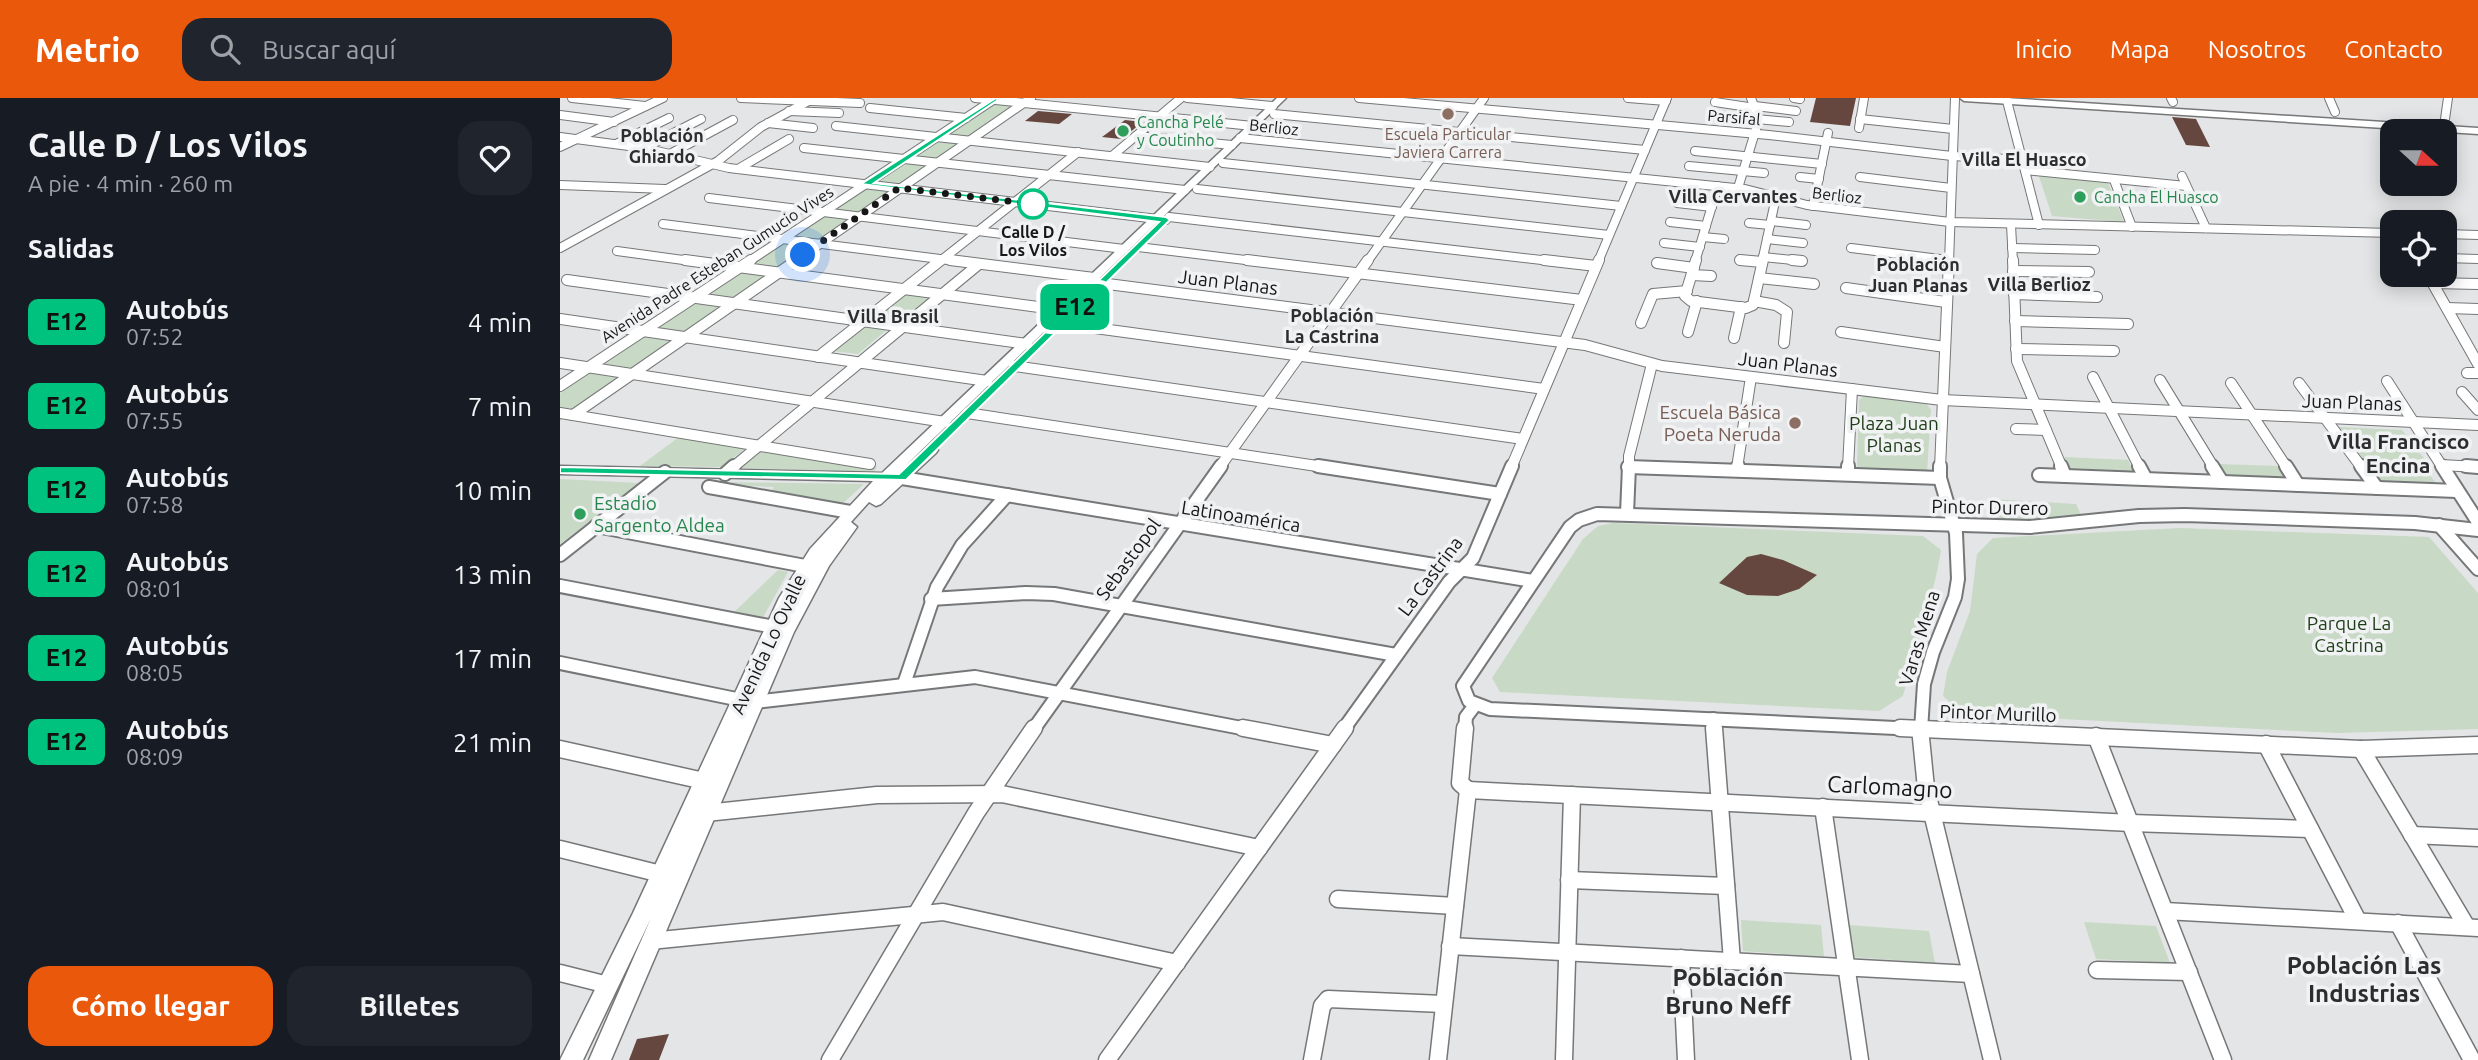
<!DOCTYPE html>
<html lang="es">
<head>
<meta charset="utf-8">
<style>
	body { margin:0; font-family:Ubuntu,sans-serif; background:#20242c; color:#f1f3f6; height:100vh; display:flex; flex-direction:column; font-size:26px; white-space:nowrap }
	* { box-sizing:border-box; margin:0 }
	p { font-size:23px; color:#9ea1a6 }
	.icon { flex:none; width:38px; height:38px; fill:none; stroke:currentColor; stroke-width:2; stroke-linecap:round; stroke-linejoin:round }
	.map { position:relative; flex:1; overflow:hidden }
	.sheet { display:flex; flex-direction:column; background:#171b24; width:560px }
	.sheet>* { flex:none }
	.badge { padding:0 14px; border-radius:10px; font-size:24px; line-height:46px }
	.needle { width:46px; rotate:111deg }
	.buttons { position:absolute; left:1820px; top:21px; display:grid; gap:14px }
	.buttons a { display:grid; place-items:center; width:77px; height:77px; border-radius:14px; background:#171b24; box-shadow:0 4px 18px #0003; font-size:35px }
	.you { position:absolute; width:35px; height:35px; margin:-18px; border:5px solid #fff; border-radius:50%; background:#1a73e8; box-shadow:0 0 0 10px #1a73e833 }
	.map>.badge { position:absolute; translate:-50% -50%; box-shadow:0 0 0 4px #fff }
	h2 { padding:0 28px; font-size:26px; line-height:63px }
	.round { display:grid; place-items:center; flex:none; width:74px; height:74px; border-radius:21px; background:#20242c }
	.summary { display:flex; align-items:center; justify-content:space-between; height:119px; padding:0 28px }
	h1 { font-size:33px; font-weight:600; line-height:52px }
	.button { display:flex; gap:14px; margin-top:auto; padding:14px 28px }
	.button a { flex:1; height:80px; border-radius:21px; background:#ea580c; color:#fff; font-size:28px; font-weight:600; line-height:80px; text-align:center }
	.button a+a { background:#20242c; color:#f1f3f6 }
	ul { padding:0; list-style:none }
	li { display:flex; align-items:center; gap:21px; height:84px; padding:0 28px }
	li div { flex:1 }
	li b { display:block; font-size:26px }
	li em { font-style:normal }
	li .badge { min-width:77px; font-weight:700; text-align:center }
	header { display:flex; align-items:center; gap:42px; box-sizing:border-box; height:98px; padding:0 35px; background:#ea580c; color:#fff }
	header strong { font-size:33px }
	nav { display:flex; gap:38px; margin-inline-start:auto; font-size:24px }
	.search { width:490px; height:63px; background:#20242c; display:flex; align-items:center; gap:18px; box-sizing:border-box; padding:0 24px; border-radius:21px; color:#9ea1a6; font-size:26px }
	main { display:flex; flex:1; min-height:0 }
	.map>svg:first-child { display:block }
	.green { fill:#c8d9c5 }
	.building { fill:#664740 }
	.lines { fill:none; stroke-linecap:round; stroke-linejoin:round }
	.minor-far3-casing { stroke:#767778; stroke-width:10 }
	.minor-far2-casing { stroke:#767778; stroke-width:12 }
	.minor-far1-casing { stroke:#767778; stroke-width:16 }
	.minor-casing { stroke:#767778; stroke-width:19 }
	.major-casing { stroke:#767778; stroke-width:3 }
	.minor-far3 { stroke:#fff; stroke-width:8 }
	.minor-far2 { stroke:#fff; stroke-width:10 }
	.minor-far1 { stroke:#fff; stroke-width:12 }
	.minor { stroke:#fff; stroke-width:16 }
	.major { fill:#fff; fill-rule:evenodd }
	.line { fill:#00c27f; stroke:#fff; stroke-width:2 }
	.walk { stroke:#171718; stroke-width:7; stroke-dasharray:0 12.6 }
	.education-dot { fill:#8d6e63; stroke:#f1f2f4; stroke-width:2.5 }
	.leisure-dot { fill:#2e9e5b; stroke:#f1f2f4; stroke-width:2.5 }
	.stop-dot { fill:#fff; stroke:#00c27f; stroke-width:3.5 }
	.labels { text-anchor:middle; stroke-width:7; stroke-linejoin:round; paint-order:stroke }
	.far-street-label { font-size:16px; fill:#171718; stroke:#f1f2f4 }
	.far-leisure-label { font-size:16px; fill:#27864d; stroke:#f1f2f4; text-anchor:start }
	.far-education-label { font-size:16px; fill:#785e54; stroke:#f1f2f4 }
	.far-stop-label { font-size:16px; font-weight:bold; fill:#171718; stroke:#f1f2f4 }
	.far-neighbourhood-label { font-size:18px; font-weight:bold; fill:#2c2d2e; stroke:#f1f2f4 }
	.street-label { font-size:19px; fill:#171718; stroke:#f1f2f4 }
	.education-label { font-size:19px; fill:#785e54; stroke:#f1f2f4; text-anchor:end }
	.park-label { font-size:19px; fill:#1e3d17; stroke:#f1f2f4 }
	.leisure-label { font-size:19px; fill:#27864d; stroke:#f1f2f4; text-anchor:start }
	.neighbourhood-label { font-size:21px; font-weight:bold; fill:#2c2d2e; stroke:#f1f2f4 }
	.near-street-label { font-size:23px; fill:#171718; stroke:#f1f2f4 }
	.near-neighbourhood-label { font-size:24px; font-weight:bold; fill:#2c2d2e; stroke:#f1f2f4 }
</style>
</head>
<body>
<header>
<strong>Metrio</strong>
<div class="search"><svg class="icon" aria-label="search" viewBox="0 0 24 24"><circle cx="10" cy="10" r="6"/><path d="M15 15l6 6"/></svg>Buscar aquí</div>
<nav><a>Inicio</a><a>Mapa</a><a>Nosotros</a><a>Contacto</a></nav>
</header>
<main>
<section class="sheet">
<div class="summary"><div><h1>Calle D / Los Vilos</h1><p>A pie · 4 min · 260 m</p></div><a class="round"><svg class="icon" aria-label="heart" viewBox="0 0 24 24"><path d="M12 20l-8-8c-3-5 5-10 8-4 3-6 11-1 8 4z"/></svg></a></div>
<h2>Salidas</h2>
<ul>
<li><span class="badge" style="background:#00c27f;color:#111">E12</span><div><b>Autobús</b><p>07:52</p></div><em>4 min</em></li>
<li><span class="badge" style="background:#00c27f;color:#111">E12</span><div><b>Autobús</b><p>07:55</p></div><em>7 min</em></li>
<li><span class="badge" style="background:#00c27f;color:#111">E12</span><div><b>Autobús</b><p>07:58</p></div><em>10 min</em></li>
<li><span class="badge" style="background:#00c27f;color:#111">E12</span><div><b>Autobús</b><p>08:01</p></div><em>13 min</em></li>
<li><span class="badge" style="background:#00c27f;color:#111">E12</span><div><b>Autobús</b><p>08:05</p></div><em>17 min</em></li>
<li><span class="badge" style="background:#00c27f;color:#111">E12</span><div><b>Autobús</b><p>08:09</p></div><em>21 min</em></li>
</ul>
<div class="button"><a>Cómo llegar</a><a>Billetes</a></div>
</section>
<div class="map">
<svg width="1918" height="962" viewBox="0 0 1918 962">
	<rect width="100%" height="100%" fill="#e4e5e7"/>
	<g class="green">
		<path d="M442,0H469L0,323V295Z"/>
		<path d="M1478,75L1546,80L1564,124L1492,118Z"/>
		<path d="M343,195L375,198L346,225L312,222Z"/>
		<path d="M304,227L329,230L298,256L272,253Z"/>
		<path d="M1305,297L1366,305L1371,312L1367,375L1303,373L1297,369L1299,302Z"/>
		<path d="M1778,329L1842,332L1870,368H1862L1876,385L1821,383L1808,366L1847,367L1803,364Z"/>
		<path d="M119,339L186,350L162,369L80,368Z"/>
		<path d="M204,351L317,369L314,374L179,370Z"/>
		<path d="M1504,359L1568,362L1576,379L1511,376Z"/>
		<path d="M1657,366L1721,368L1731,383L1666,381Z"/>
		<path d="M0,381L79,385L0,446Z"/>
		<path d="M158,384L304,386L280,408L209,396L214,389L156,386Z"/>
		<path d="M1430,401L1516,406L1522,419L1472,424L1431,422Z"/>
		<path d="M1053,425L1363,438L1381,452C1373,503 1355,549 1343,598L1319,613L940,594L932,580L1023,441L1038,428Z"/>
		<path d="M1620,430L1869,439L1918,495V631L1777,635L1403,616L1383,598L1387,574L1410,513L1417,456L1433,440Z"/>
		<path d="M218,472L228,474L201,523L171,517Z"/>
		<path d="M1181,822L1261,827L1264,859L1183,853Z"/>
		<path d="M1524,824L1596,828L1610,865L1536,861Z"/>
		<path d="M1289,827L1369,833L1375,865L1293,859Z"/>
	</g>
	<g class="building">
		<path d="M1256,0H1296L1290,28L1250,24Z"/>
		<path d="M478,13L512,16L499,26L465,23Z"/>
		<path d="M1612,19L1636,21L1650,49L1626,47Z"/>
		<path d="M565,22L583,24L561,41L542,39Z"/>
		<path d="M1201,456L1223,462L1257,477L1239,491L1218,498L1187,497L1159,485L1187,459Z"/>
		<path d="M109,936L99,962H69L77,941Z"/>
	</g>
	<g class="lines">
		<defs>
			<g id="minor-far3">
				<path d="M12,0L85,8"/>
				<path d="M181,0L300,5"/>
				<path d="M415,0L693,28"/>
				<path d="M627,0L713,8"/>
				<path d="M799,0L1209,37L1392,58L1464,62"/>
				<path d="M1068,0L1106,3"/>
				<path d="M1234,0L1240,1"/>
				<path d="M1611,0L1613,4"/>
				<path d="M1769,0L1775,14"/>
				<path d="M1447,3L1479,127"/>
				<path d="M1155,4L1195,10"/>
				<path d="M1195,8L1236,13"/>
				<path d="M310,10L406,20"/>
				<path d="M229,13L279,15"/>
				<path d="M714,16L1085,52"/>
				<path d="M0,17L54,24"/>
				<path d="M1155,17L1229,24"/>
				<path d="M1300,21L1393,31"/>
				<path d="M1885,21L1888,0"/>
				<path d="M208,25L253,30"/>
				<path d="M276,28L650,69"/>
				<path d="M1299,30L1304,0"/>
				<path d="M576,38L672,47"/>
				<path d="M0,39L84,50L169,70L606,122"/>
				<path d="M680,40L1185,91L1247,107L1390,124L1832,135"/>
				<path d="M56,46L109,20"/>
				<path d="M0,49L103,0"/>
				<path d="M84,50L141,21"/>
				<path d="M244,50L625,92"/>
				<path d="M1135,53L1262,66"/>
				<path d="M110,56L173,22"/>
				<path d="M552,58L621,0"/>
				<path d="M663,65L1061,108"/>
				<path d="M1129,68L1204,75"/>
				<path d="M178,71L229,41"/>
				<path d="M1465,72L1626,88"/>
				<path d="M1622,78L1646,130"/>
				<path d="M1240,79L1259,81"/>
				<path d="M1300,79L1391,90"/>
				<path d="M1554,82L1572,129"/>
				<path d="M0,87L105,91"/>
				<path d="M1178,90L1199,21L1191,0"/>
				<path d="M637,91L1049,137"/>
				<path d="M149,100L564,151"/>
				<path d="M1117,105L1152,109"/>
				<path d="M1253,108L1268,35"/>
				<path d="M609,119L999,164"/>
				<path d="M1211,123L1246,127"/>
				<path d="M1110,124L1146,128"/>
				<path d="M1189,125L1210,127"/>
				<path d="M103,126L404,164"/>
				<path d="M1451,127L1453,164"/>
				<path d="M1885,136L1918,137"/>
				<path d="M1143,139L1164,141"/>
				<path d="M1207,141L1243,145"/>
				<path d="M1104,145L1140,149"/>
				<path d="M578,149L702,164"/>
				<path d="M0,150L158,63L201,29L254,0"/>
				<path d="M1291,150L1388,162"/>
				<path d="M1452,150L1535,152"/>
				<path d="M57,153L138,164"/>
				<path d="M1203,159L1242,163"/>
				<path d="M1885,160L1918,161"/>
				<path d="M1180,162L1199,164"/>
				<path d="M188,164L436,0"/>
				<path d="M234,164L471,0"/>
				<path d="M379,164L518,54"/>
				<path d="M807,164L924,0"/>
				<path d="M1038,164L1107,0"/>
				<path d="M1135,164L1158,88"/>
				<path d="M1202,164L1216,99"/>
				<path d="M1389,164L1395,0"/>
			</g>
			<g id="minor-far2">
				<path d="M125,162L501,212"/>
				<path d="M390,162L534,180"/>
				<path d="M687,162L1022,202"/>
				<path d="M984,162L1036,168"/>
				<path d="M1136,162L1125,198L1131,203L1186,210L1193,207L1203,162"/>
				<path d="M1180,162L1202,164"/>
				<path d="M1232,162L1242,163"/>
				<path d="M1453,162L1457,263L1502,370"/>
				<path d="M1097,165L1134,170"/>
				<path d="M1453,173L1529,174"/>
				<path d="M1132,177L1151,178"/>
				<path d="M1868,177L1918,266"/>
				<path d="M1199,180L1254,186"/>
				<path d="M7,182L467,246"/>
				<path d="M540,185L1025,247L1102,268L1382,302L1918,327"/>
				<path d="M1873,185L1918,186"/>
				<path d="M1286,190L1386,204"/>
				<path d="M1454,196L1537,199"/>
				<path d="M1194,203L1216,207L1227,214L1224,245"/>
				<path d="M1887,210L1918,211"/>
				<path d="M0,221L427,283"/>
				<path d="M1455,223L1568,226"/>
				<path d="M498,225L984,291"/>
				<path d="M1081,225L1093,196L1127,193"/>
				<path d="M1128,234L1137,203"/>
				<path d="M1281,234L1385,249"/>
				<path d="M1174,240L1181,209"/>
				<path d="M1456,251L1554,253"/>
				<path d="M258,259L381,162"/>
				<path d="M0,265L385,324"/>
				<path d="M454,268L963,341"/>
				<path d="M1907,275H1918"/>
				<path d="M1533,279L1580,370"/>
				<path d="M1600,282L1654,370"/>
				<path d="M1827,283L1883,370"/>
				<path d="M1671,285L1727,370"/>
				<path d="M1739,285L1802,370"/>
				<path d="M0,288L191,162"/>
				<path d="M1902,294L1918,312"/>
				<path d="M0,315L310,366"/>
				<path d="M407,315L770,370"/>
				<path d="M13,317L237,162"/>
				<path d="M1456,331L1486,332"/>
				<path d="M1881,367L1918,369"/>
				<path d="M1068,369L1099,370"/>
				<path d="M172,370L419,166"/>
				<path d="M659,370L808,162"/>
				<path d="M951,370L1039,162"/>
				<path d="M1069,370V358L1092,266"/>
				<path d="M1177,370L1191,279"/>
				<path d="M1288,370L1292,291"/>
				<path d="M1380,370L1389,162"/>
			</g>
			<g id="minor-far1">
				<path d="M758,368L940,396"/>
				<path d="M1501,368L1505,378"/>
				<path d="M1579,368L1586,381"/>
				<path d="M1652,368L1662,384"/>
				<path d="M1726,368L1738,387"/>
				<path d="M1801,368L1817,390"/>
				<path d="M1882,368L1918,424"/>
				<path d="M1906,368L1918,369"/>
				<path d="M1068,369L1380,380"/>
				<path d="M1177,372L1178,368"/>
				<path d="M165,376L174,368"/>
				<path d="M1288,376V368"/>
				<path d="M1479,377L1897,393"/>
				<path d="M342,380L973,483"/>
				<path d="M149,389L290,414"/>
				<path d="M1067,416L1069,368"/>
				<path d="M1879,427L1918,471"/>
				<path d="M36,428L245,468"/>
				<path d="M0,457L105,374"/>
				<path d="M0,488L214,529"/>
				<path d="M371,501L466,495L494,496L836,557"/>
				<path d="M0,565L181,602"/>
				<path d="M344,586L377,489L402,447L447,397"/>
				<path d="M194,604L415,579L692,632"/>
				<path d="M1153,621L1154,632"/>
				<path d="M473,632L661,368"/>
				<path d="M783,632L889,484L913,460L952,368"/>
				<path d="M905,632L906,619L915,607"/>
				<path d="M1361,632L1364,586L1373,554L1395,499L1398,481L1396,435L1380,380V368"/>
				<path d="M1378,632L930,611L909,603L903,588L1010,429L1019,422L1037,416L1470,429L1579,418L1625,417L1855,425L1918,432"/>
			</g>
			<g id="minor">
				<path d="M683,630L773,647"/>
				<path d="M905,630L900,685L908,692"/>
				<path d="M1154,630L1172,863"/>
				<path d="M1340,630L1801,651L1918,647"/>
				<path d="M1360,630L1366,690L1432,962"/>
				<path d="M1536,638L1663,962"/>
				<path d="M1706,646L1798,823"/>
				<path d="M0,651L144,683"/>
				<path d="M1801,651L1907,829"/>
				<path d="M908,692L1571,725L1750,731"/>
				<path d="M1263,709L1300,962"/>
				<path d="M146,715L317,697L442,696L699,750"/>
				<path d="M1852,737L1918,740"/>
				<path d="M0,751L101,776"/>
				<path d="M1009,782L1166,788"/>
				<path d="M778,801L895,808"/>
				<path d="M1605,813L1918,830"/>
				<path d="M1838,825L1912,962"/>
				<path d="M90,843L383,814L617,865"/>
				<path d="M890,848L1411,876"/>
				<path d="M1121,860L1126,962"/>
				<path d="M1537,872L1629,874"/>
				<path d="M0,875L48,887"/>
				<path d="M270,962L416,715L474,630"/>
				<path d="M547,962L785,630"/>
				<path d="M752,962L762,908L768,901L883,906"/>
				<path d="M878,962L908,692"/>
				<path d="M1004,962L1012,697"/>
			</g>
			<g id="major">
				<path d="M717,0H726L345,368L366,349H376L378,352L376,355L321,406L316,408L309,404L291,424L297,429L269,468L234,534L51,962H29L91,820L23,962H0L73,815L219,500L250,451L313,383L0,376V368L322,375Z"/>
				<path d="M1400,0H1445L1918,30V36L1404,3Z"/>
			</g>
		</defs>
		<use href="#minor-far3" class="minor-far3-casing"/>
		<use href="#minor-far2" class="minor-far2-casing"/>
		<use href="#minor-far1" class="minor-far1-casing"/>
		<use href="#minor" class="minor-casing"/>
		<use href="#major" class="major-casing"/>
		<use href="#minor-far3" class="minor-far3"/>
		<use href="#minor-far2" class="minor-far2"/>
		<use href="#minor-far1" class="minor-far1"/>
		<use href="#minor" class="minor"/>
		<use href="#major" class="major"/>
	</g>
	<path class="line" d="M436,0L438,2L314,85L606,119L610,122L346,382L0,375V369L339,376L599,124L301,86Z"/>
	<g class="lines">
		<path class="walk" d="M243,157L339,90L481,107L473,106"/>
	</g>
	<g class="education-dot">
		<circle cx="888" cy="16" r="7"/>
		<circle cx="1235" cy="325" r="7"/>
	</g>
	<g class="leisure-dot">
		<circle cx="563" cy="33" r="7"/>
		<circle cx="1520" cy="99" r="7"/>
		<circle cx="20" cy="416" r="7"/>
	</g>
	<circle class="stop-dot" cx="473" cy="106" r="14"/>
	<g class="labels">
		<g class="far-street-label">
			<text transform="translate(1174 19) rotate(5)" y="6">Parsifal</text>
			<text transform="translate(714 29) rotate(6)" y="6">Berlioz</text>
			<text transform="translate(1277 97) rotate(7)" y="6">Berlioz</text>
			<text transform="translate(157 166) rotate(-33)" y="6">Avenida Padre Esteban Gumucio Vives</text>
		</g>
		<g class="far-leisure-label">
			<text x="577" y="30">Cancha Pelé<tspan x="577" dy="18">y Coutinho</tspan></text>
			<text x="1534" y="105">Cancha El Huasco</text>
		</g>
		<g class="far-education-label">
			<text x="888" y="42">Escuela Particular<tspan x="888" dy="18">Javiera Carrera</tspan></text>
		</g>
		<g class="far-stop-label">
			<text x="473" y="140">Calle D /<tspan x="473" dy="18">Los Vilos</tspan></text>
		</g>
		<g class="far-neighbourhood-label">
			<text x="102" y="44">Población<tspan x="102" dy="21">Ghiardo</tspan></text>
			<text x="1464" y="68">Villa El Huasco</text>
			<text x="1173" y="105">Villa Cervantes</text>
			<text x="1358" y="173">Población<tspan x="1358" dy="21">Juan Planas</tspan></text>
			<text x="1479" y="193">Villa Berlioz</text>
			<text x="772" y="224">Población<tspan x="772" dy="21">La Castrina</tspan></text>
			<text x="333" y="225">Villa Brasil</text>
		</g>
		<g class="street-label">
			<text transform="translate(668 184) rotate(7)" y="7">Juan Planas</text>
			<text transform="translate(1228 266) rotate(7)" y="7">Juan Planas</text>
			<text transform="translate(1792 304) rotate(2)" y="7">Juan Planas</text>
			<text transform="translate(1430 409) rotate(1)" y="7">Pintor Durero</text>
			<text transform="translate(681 418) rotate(9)" y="7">Latinoamérica</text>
			<text transform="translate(568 461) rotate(-54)" y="7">Sebastopol</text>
			<text transform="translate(870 478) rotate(-53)" y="7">La Castrina</text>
			<text transform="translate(1359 540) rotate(-73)" y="7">Varas Mena</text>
			<text transform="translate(208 546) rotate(-65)" y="7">Avenida Lo Ovalle</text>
			<text transform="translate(1438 615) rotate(2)" y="7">Pintor Murillo</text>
		</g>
		<g class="education-label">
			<text x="1221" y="321">Escuela Básica<tspan x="1221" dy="22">Poeta Neruda</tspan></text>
		</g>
		<g class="park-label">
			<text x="1334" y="332">Plaza Juan<tspan x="1334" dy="22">Planas</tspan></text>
			<text x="1789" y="532">Parque La<tspan x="1789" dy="22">Castrina</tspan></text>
		</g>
		<g class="leisure-label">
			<text x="34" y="412">Estadio<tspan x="34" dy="22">Sargento Aldea</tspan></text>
		</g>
		<g class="neighbourhood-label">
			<text x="1838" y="351">Villa Francisco<tspan x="1838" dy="24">Encina</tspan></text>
		</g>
		<g class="near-street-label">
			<text transform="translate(1330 689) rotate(3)" y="8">Carlomagno</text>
		</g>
		<g class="near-neighbourhood-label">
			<text x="1804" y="876">Población Las<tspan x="1804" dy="28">Industrias</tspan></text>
			<text x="1168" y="888">Población<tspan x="1168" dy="28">Bruno Neff</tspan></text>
		</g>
	</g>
</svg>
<div class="buttons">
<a><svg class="needle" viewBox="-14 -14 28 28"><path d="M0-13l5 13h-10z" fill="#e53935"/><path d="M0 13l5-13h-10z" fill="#9ea1a6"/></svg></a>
<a><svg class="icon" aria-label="locate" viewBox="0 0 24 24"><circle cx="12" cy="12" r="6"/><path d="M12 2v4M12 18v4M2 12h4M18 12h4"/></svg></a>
</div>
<div class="you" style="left:243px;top:157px"></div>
<b class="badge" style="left:515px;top:209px;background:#00c27f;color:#111">E12</b>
</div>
</main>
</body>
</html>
